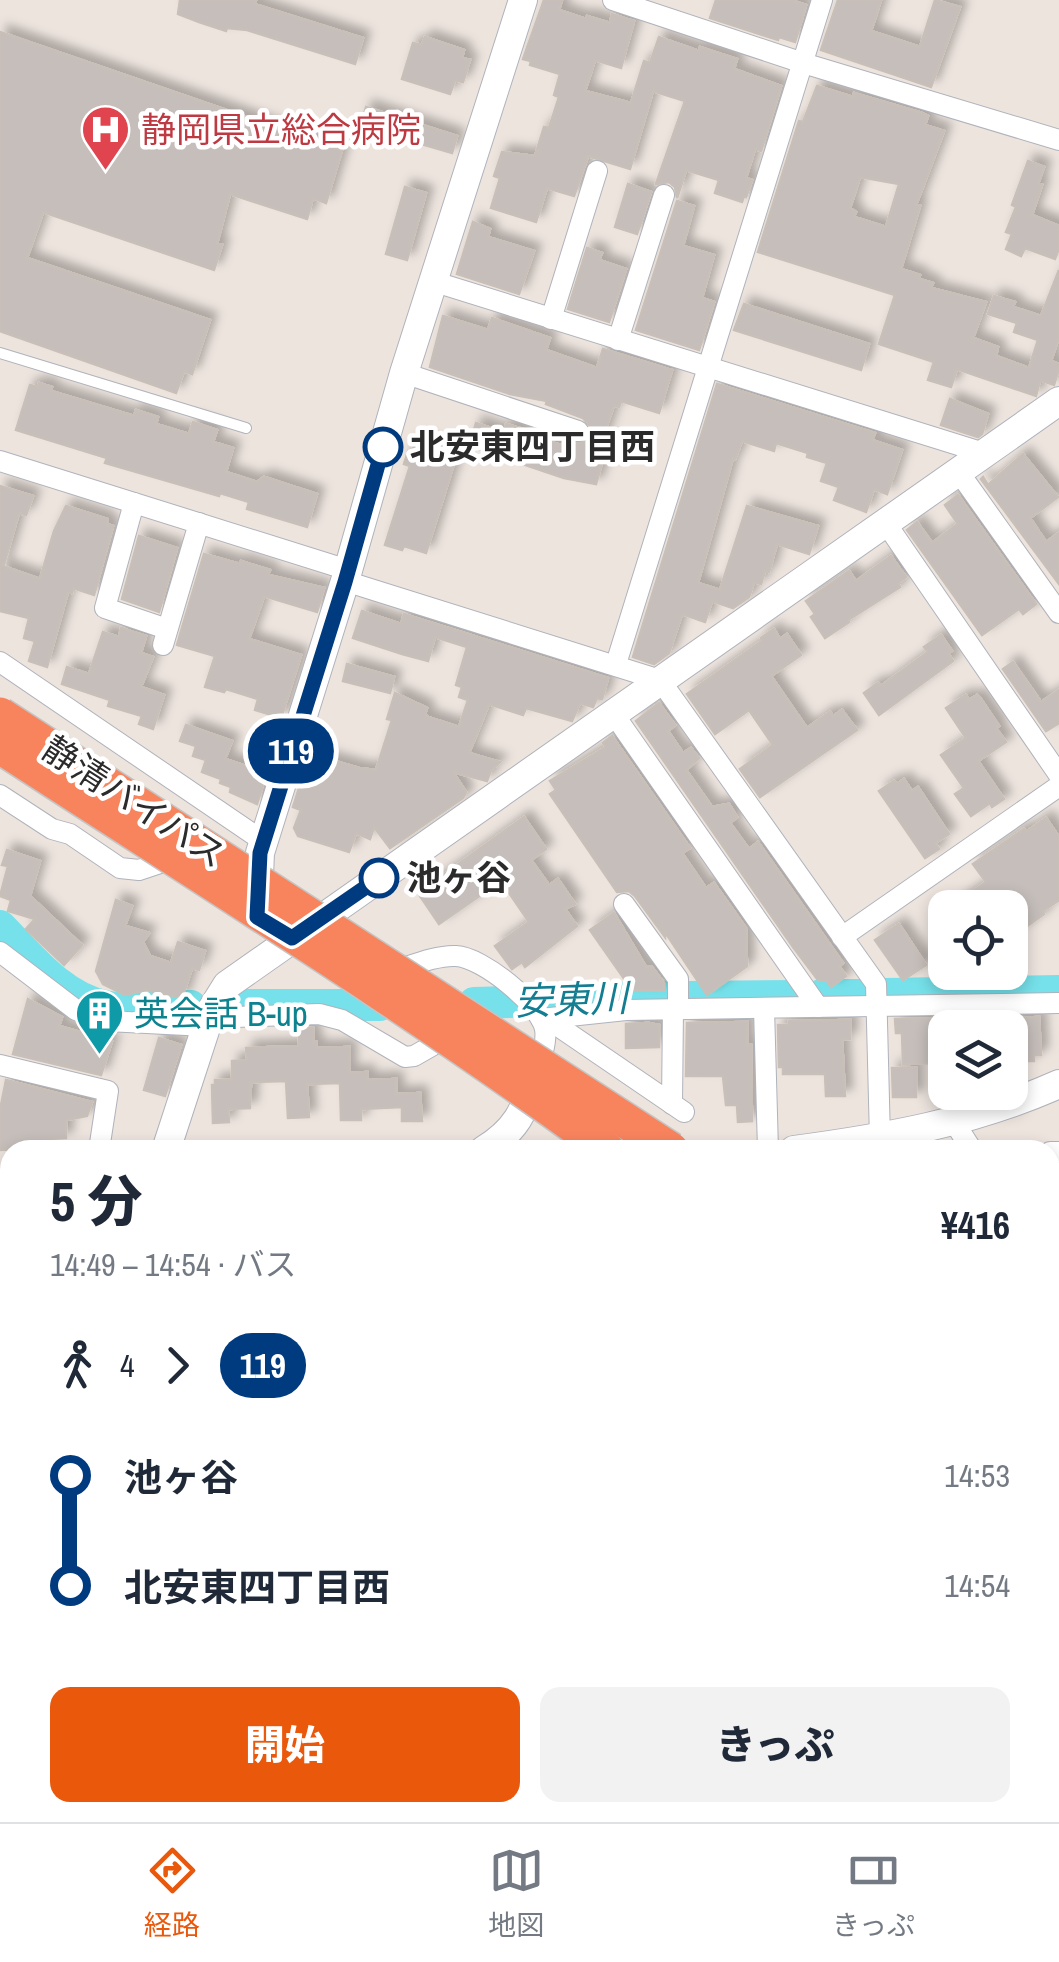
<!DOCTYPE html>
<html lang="ja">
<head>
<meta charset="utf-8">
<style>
	body { margin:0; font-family:"Archivo Narrow","Noto Sans JP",sans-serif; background:#f2f2f3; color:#1f2937; height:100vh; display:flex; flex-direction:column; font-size:38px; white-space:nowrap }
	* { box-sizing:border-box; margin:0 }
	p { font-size:32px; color:#747a83 }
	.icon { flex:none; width:55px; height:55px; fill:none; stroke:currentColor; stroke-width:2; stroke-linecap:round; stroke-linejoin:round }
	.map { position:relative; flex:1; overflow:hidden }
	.side { position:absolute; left:0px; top:1140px; width:1060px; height:682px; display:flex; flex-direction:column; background:#fff; border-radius:30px 30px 0 0; box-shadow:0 5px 15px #0003 }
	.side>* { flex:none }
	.badge { padding:0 20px; border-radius:32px; font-size:35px; line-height:65px }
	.controls { position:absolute; left:928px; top:890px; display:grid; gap:20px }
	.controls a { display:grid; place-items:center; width:100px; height:100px; border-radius:20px; background:#fff; box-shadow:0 5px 15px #0003; font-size:50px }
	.map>.badge { position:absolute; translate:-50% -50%; box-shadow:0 0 0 5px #fff }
	.legs { display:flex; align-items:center; gap:15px; height:110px; padding:0 50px; font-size:32px }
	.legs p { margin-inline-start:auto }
	.head { display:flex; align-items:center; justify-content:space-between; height:170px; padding:0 50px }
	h1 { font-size:55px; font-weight:800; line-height:75px }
	.cta { display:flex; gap:20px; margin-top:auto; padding:20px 50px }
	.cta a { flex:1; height:115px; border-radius:20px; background:#ea580c; color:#fff; font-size:40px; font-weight:800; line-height:115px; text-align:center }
	.cta a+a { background:#f2f2f3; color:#1f2937 }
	ul { padding:0 50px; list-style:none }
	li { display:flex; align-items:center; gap:35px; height:110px; font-size:38px }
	li i { display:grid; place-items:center; width:15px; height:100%; margin:0 12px; background:currentColor }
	li i::after { content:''; width:25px; height:25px; margin:-12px; border:8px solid; border-radius:50%; background:#fff }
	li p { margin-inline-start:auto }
	li:first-child i { background:linear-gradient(#0000 50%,currentColor 0) }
	li:last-child i { background:linear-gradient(currentColor 50%,#0000 0) }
	.menu { display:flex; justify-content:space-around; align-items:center; height:140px; border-top:2px solid #e0e1e3; background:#fff; font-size:28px; color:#747a83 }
	.menu a { display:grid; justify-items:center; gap:5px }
	.menu .selected { color:#ea580c }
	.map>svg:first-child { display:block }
	.green { fill:#c1e19d }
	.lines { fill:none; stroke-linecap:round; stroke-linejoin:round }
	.river { stroke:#76e1ea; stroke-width:32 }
	.building { fill:#c5bebb; stroke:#c8bfb8; stroke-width:2.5; fill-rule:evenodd; filter:url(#shadow) }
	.lane-casing { stroke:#afb3bb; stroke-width:12 }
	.street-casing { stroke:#afb3bb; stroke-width:22 }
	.secondary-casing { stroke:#afb3bb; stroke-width:30 }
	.highway-casing { stroke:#c4c4c4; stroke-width:38 }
	.lane { stroke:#fff; stroke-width:10 }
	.street { stroke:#fff; stroke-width:20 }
	.secondary { stroke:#fff; stroke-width:28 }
	.highway { stroke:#f8845e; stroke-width:35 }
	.highway-bridge-casing { stroke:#c4c4c4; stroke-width:38; stroke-linecap:butt }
	.highway-bridge { stroke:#f8845e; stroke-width:35 }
	.line-1-casing { stroke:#fff; stroke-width:22 }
	.line-1 { stroke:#003b80; stroke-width:15 }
	.stop-1-dot { fill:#fff; stroke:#003b80; stroke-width:5 }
	.labels { text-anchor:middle; stroke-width:9; stroke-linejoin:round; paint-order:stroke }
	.health-label { font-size:35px; fill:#be3a42; stroke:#fff; text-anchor:start }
	.stop-label { font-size:35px; font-weight:bold; fill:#2b2b2b; stroke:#fff; text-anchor:start }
	.street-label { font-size:35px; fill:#2b2b2b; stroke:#fff }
	.culture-label { font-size:35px; fill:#0d838f; stroke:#fff; text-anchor:start }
	.water-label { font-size:38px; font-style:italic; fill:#137d91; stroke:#fff }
</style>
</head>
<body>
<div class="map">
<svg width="1059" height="1822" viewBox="0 0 1059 1822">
	<defs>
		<filter id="shadow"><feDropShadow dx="7" dy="-7" stdDeviation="5" flood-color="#0004"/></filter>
	</defs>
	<rect width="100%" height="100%" fill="#ede4de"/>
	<path class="green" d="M1050,1309L1059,1316V1822H81L85,1812H1050Z"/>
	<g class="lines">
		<g class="river">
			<path d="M0,926C30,956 61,997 105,1006C131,1012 164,1006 191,1006"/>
			<path d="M886,994L1059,991"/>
			<path d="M821,995H868"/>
			<path d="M687,997L800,996"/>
			<path d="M474,1003L668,997"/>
			<path d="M246,1005H380"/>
		</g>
	</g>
	<g class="building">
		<path d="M180,0H256L254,4L363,38L355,64L247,30L227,28L226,31L199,22L178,14Z"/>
		<path d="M544,0H562L559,10L586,19L587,16L610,23L612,14L634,21L621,68L595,60L585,91L631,103L644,61L650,63L659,37L699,51L700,47L737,59L734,69L781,86L761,151L755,149L746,178L752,180L746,197L744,196L742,202L715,193L719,180L686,170L677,198L675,187L669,182L656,184L685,101L653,91L630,169L588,156L574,196L547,188L536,222L491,208L500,178L494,176L502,152L535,156L544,127L549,128L559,97L554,95L560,74L530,65L531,61L523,59Z"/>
		<path d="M716,0H791L806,5L795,42L779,37L778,40L710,18Z"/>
		<path d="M838,0H881L871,31L920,47L935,0L960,7L931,87L821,50Z"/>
		<path d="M0,32L342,150L326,203L313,198L307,219L230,194L217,244L222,245L214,270L43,212L27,258L210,320L192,374L184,371L176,393L0,331Z"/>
		<path d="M425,37L464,50L462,58L470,60L463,82L455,80L450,94L402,79L413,43L422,45Z"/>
		<path d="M817,86L853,97L854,93L922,113L928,116L925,125L944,131L916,205L920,206L901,269L920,275L919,279L933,283L931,288L986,302L973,338L998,347L996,356L1029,368L1038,340L1014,332L1017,323L988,314L994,296L1015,302L1013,307L1041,316L1059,270V337L1051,361L1059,364V368L1054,385L1040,380L1036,396L957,369L951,387L928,380L934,362L879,344L895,295L758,252L799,121L803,122ZM860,177L899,184L886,227L854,217L856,212L850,208Z"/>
		<path d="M366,107L457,136L452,153L418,143L417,147L360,129Z"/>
		<path d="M1028,161L1044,167L1038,184L1042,185L1032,215L1059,226V248L1055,259L1025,248L1021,256L1006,249L1012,234L1006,232L1016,207L1012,205Z"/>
		<path d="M628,184L651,192L637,234L615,227Z"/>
		<path d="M405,187L426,193L407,260L386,254Z"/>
		<path d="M677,201L694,206L683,246L714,255L702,298L714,302L699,350L636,330Z"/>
		<path d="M473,222L490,229L488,237L534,251L519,294L457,274Z"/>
		<path d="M587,248L602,253L599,260L626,269L609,322L568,309Z"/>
		<path d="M744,304L869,344L861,370L734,330Z"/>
		<path d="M443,316L488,330L492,318L550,338L546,350L597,368L603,349L672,370L659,413L621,401L619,407L614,405L600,445L605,452L596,484L564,478L469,446L476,423L504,432L506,424L523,429L522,434L572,448L573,444L588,441L592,429L583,418L546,404L547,401L510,394L430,367Z"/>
		<path d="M39,383L52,387L51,391L134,416L136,410L158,417L156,424L189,434L193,422L217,430L213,442L233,448L226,472L257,482L264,477L317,494L307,527L247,509L249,502L220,493L219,496L105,463L107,458L16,430L30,385L38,387Z"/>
		<path d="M717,384L875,433L872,440L902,450L887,494L874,489L866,512L834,500L839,487L821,481L827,463L807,457L808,453L776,443L774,451L742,441L735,459L733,458L698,583L720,590L747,506L818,526L809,554L777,544L769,572L765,571L761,584L754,582L749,597L733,608L712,601L705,622L682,614L669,653L654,664L633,657Z"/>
		<path d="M950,399L988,414L982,434L978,437L941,425Z"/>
		<path d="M417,441L457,454L426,553L404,546L402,550L385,545L410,466L404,464L408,451L411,452Z"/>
		<path d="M1023,454L1058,497L1030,518L1046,542L1059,533V584L981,479L983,477L988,485Z"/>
		<path d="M0,486L33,496L26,515L19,513L4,564L0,563Z"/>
		<path d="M958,495L1036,604L1023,614L1019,609L982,635L907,530L917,522L932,543L958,524L945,505Z"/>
		<path d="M66,506L107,519V524L113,526L94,595L73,588L72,593L68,592L47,667L29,661L35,641L24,638L29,618L0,611V565L40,579L54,531Z"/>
		<path d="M139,536L177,548L159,612L122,599Z"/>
		<path d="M204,554L240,564L241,561L270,570L268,575L324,588L317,612L264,596L249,639L301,655L281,718L255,710L258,699L226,689L224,692L205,687L215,656L177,645Z"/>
		<path d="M891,556L906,577L898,583L900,587L848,620L849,622L825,638L811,617L815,614L806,601L849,571L856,581Z"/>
		<path d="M362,611L401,624L404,614L608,678L602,699L597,698L593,707L580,703L572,721L526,708L523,715L489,704L469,753L500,762L491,770L487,781L453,772L466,792L463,798L390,848L374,827L370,839L356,833L349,852L298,836L294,828L301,810L293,807L307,763L315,765L318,756L359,768L376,770L392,720L387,719L395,693L427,708L425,714L428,717L459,727L468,700L459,697L462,687L456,685L467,647L435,637L428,661L402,654L353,638Z"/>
		<path d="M121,628L146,636L141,653L153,657L141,687L164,695L153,729L139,724L142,716L108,706L110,700L62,684L67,667L89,674L103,632L119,637Z"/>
		<path d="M774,629L780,639L787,634L801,655L771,676L807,728L830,712L833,716L842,710L857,730L760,797L740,769L773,745L749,710L715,734L687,694L762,641L761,638Z"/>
		<path d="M941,635L952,651L948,653L953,661L879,715L864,693L878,683L881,686L928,652L924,647Z"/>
		<path d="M1013,662L1041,702L1059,690V723L1046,731L1003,669Z"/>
		<path d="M347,664L394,677L390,693L343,681Z"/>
		<path d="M966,695L969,700L977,695L981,699L999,726L996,728L1006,742L978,761L1004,799L992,807L990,803L971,816L955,794L964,788L941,755L966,738L946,708Z"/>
		<path d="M659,703L675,725L668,731L683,753L691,748L699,758L686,770L712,807L729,804L737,817L730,823L749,849L758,842L843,963L839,966L846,976L831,987L827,981L818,980L793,947L636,721Z"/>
		<path d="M186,725L232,741L225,759L261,771L258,779L264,781L257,804L230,792L231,787L220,783L221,779L202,772L206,760L193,756L196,746L180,741Z"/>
		<path d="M612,736L690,848L682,853L706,888L714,883L746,928L747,966L707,995L665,932V937L635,896L629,891L617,892L550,794L556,790L550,781L606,747L603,743Z"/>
		<path d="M904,779L912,791L918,787L949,834L935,843L939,849L925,858L879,791L894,781L897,784Z"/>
		<path d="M524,817L546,849L531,860L549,885L558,879L575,904L565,909L577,926L525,967L522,962L512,969L495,946L529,922L501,881L439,924L418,893Z"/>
		<path d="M1046,818L1059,837V900L1043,911L1044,914L1020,931L1010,917V908H950L986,882L973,864L1024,829L1026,832Z"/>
		<path d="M7,850L40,861L30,896L82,945L64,965L26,929L35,919L8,911L11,900L0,896L8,866L2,865Z"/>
		<path d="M116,900L132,906L125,926L149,933L143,942L150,956L171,963L178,942L205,951L199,970L192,968L182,998L146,990L125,995L103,984L96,971Z"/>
		<path d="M614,913L646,967H652L664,983V990H632L590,930Z"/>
		<path d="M899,924L926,965L903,980L875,940Z"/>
		<path d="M28,999L62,1017L59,1026L112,1041L101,1075L13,1054Z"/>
		<path d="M1039,1017L1041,1055H1034V1061H1013L1012,1018Z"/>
		<path d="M960,1018V1028H943L944,1063L903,1064L902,1033H896L895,1019Z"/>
		<path d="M850,1020V1039H842L845,1096H826L825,1074H783V1067H779L778,1025H789V1021Z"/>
		<path d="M747,1022V1045H751L752,1121L738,1122L737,1105H726L723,1076H686L687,1023Z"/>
		<path d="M649,1023L659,1025V1047L626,1048V1024Z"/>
		<path d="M299,1028H313V1043L316,1042V1048L349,1047V1073L367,1072V1080L396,1079V1094L420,1093L422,1121H402V1107L361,1109V1120H341L340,1083L307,1084L309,1117L288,1118L286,1081L251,1082L250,1108L228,1109L229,1122L213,1123L212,1085H215V1080H232V1061L247,1060L246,1048L299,1046Z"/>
		<path d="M159,1038L181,1045L165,1096L144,1090Z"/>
		<path d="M892,1068H916V1097H893Z"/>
		<path d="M6,1080L92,1102L87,1116L66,1120V1138L46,1139L47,1148L0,1150V1110Z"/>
	</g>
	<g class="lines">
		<defs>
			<path id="lane" d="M0,353L246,428"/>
			<g id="street">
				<path d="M613,0L803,63L1059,140"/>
				<path d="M432,281L984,453"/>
				<path d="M551,319L597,171"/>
				<path d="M618,340L664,195"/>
				<path d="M404,373L578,431"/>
				<path d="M0,461L348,570"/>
				<path d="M958,471L1059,613"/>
				<path d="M134,503L105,608L167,629"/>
				<path d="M885,522L1059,775"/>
				<path d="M345,581L660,680L876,984L880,1139"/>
				<path d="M163,645L199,523"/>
				<path d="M0,662L263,841"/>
				<path d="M616,664L822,0"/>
				<path d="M613,713L818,1007"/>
				<path d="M0,795L52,829L70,834L120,868L139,870L169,860"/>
				<path d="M624,904L678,979V1009"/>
				<path d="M842,937L1059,786"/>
				<path d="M0,952L76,1010L107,1021L206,1026"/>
				<path d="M394,971C413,965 437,955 456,956C482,957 540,1004 545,1029C547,1040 543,1050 541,1060"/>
				<path d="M764,1008L768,1150"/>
				<path d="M209,1018L319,1014L342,1020L405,1057L414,1056L435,1044"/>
				<path d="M541,1019L626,1010L1059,1003"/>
				<path d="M549,1020L684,1112"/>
				<path d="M0,1065L108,1091L99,1150"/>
				<path d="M672,1104L673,1009"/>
				<path d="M954,1122L972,1150"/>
				<path d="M1050,1152H1059"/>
				<path d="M1050,1294L1059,1301"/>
				<path d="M1050,1337L1059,1346"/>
				<path d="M0,1727L10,1743"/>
				<path d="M330,1812H357"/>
				<path d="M5,1822L11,1812"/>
				<path d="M616,1822L617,1812"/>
			</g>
			<g id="secondary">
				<path d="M258,899L260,853L345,581L404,373L523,0"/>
				<path d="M166,1150L212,1009L227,985L1059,401"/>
				<path d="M484,1150C515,1131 526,1111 534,1076"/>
				<path d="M794,1150C885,1138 974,1122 1059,1084"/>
				<path d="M0,1187L10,1185"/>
			</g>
			<g id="highway">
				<path d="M1050,1416L1059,1423"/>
				<path d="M1050,1504L1059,1512"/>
			</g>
		</defs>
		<use href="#lane" class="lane-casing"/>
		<use href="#street" class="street-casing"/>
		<use href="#secondary" class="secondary-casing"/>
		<use href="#highway" class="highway-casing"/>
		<use href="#lane" class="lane"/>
		<use href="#street" class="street"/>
		<use href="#secondary" class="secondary"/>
		<use href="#highway" class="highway"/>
		<defs>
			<g id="highway-bridge">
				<path d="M0,715L671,1150"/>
				<path d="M0,746C203,878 411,1006 607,1150"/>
			</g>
		</defs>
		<use href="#highway-bridge" class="highway-bridge-casing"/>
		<use href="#highway-bridge" class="highway-bridge"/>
	</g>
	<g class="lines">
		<defs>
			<path id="line-1" d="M379,878L292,938L257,917L260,853L345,582L383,447"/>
		</defs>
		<use href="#line-1" class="line-1-casing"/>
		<use href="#line-1" class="line-1"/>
	</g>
	<defs>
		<symbol id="hospital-pin" viewBox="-11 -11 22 30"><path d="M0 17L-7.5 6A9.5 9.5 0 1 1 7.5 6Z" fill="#e0444e" stroke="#fff"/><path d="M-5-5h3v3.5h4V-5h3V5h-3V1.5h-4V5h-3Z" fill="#fff"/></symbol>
		<symbol id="building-pin" viewBox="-11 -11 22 30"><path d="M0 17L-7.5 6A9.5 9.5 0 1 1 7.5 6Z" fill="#0f9aa8" stroke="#fff"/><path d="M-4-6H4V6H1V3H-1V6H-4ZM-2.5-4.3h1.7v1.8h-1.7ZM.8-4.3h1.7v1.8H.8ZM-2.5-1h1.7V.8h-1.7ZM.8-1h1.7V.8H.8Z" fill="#fff"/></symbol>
	</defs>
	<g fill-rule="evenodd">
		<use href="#hospital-pin" x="78" y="102" width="55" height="75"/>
		<use href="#building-pin" x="72" y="986" width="55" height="75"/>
	</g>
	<g class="stop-1-dot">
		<circle cx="383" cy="447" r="18"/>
		<circle cx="379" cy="878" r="18"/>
	</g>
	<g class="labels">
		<g class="health-label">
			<text x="141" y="142">静岡県立総合病院</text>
		</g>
		<g class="stop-label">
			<text x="410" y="459">北安東四丁目西</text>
			<text x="406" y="890">池ヶ谷</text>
		</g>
		<g class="street-label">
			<text transform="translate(134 802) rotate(33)" y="12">静清バイパス</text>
		</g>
		<g class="culture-label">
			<text x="134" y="1026">英会話 B-up</text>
		</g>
		<g class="water-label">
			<text transform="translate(571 1000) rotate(-2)" y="13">安東川</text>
		</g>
	</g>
</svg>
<div class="controls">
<a><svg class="icon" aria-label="locate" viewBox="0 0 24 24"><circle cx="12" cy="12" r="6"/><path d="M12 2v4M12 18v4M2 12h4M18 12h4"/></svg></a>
<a><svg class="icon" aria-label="layers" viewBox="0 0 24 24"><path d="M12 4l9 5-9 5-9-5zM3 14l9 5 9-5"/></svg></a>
</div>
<b class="badge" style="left:291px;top:751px;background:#003b80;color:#fff">119</b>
<section class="side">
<div class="head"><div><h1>5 分</h1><p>14:49 – 14:54 · バス</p></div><b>¥416</b></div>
<div class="legs"><svg class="icon" aria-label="walk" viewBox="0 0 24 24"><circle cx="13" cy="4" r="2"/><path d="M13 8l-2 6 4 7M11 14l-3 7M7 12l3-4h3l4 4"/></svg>4<svg class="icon" aria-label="forward" viewBox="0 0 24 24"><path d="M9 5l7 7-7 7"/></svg><b class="badge" style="background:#003b80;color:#fff">119</b></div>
<ul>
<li><i style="color:#003b80"></i><b>池ヶ谷</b><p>14:53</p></li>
<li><i style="color:#003b80"></i><b>北安東四丁目西</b><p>14:54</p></li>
</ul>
<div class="cta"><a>開始</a><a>きっぷ</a></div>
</section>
</div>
<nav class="menu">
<a class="selected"><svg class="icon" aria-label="directions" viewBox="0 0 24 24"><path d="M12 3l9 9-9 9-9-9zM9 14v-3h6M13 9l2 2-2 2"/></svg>経路</a>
<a><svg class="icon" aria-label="map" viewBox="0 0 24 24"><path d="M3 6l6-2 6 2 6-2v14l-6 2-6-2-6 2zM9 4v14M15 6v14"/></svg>地図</a>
<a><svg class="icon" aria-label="tickets" viewBox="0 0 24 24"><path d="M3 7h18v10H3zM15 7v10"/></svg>きっぷ</a>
</nav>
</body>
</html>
